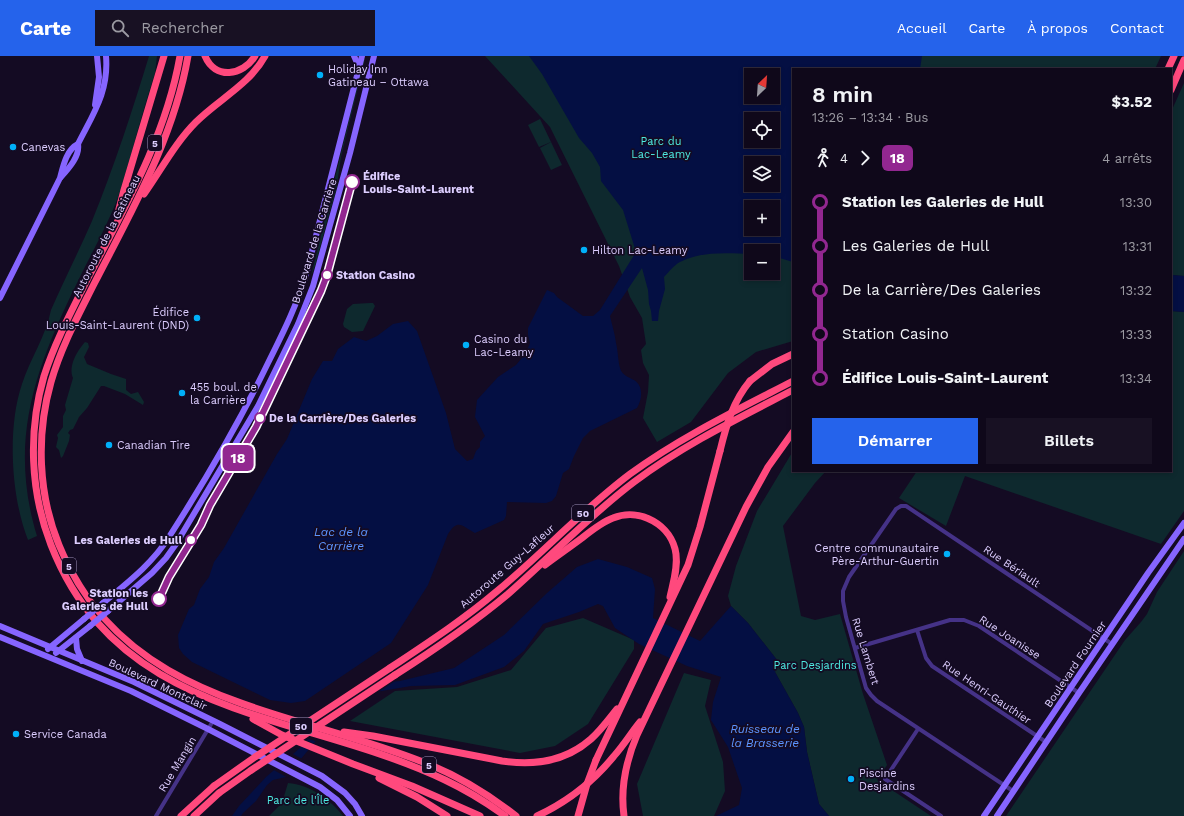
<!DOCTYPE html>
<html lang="fr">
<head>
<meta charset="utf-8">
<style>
	body { margin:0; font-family:"Work Sans",sans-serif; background:#181123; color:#f1f3f6; height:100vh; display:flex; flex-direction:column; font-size:15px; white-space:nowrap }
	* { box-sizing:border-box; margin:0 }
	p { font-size:13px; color:#9b9aa2 }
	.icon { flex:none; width:22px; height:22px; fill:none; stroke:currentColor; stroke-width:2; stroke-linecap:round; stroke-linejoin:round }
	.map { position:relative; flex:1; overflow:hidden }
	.side { position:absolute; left:792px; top:12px; width:380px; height:404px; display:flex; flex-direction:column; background:#0f081a; border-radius:0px; box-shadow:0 2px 6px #0003,0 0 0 1px #2f2939 }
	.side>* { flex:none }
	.badge { padding:0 8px; border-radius:6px; font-size:14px; line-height:26px }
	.needle { width:26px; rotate:25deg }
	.fabs { position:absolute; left:744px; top:12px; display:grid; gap:8px }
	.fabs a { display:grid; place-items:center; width:36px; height:36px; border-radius:0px; background:#0f081a; box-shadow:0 2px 6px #0003,0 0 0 1px #2f2939; font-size:20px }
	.map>.badge { position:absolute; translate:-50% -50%; box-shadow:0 0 0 2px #fff }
	.legs { display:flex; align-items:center; gap:6px; height:44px; padding:0 20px; font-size:13px }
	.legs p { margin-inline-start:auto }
	.headline { display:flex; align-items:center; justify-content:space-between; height:68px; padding:0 20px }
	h1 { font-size:22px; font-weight:600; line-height:30px }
	.action { display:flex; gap:8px; margin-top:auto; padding:8px 20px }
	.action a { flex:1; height:46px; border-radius:0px; background:#2563eb; color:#fff; font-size:16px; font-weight:600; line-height:46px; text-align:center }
	.action a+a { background:#181123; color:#f1f3f6 }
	ul { padding:0 20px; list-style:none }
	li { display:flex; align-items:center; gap:14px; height:44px; font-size:15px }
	li i { display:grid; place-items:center; width:6px; height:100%; margin:0 5px; background:currentColor }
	li i::after { content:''; width:10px; height:10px; margin:-5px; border:3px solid; border-radius:50%; background:#0f081a }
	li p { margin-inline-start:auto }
	li:first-child i { background:linear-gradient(#0000 50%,currentColor 0) }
	li:last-child i { background:linear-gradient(currentColor 50%,#0000 0) }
	header { display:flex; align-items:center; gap:24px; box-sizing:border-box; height:56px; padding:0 20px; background:#2563eb; color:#fff }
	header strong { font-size:19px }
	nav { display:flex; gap:22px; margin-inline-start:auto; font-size:14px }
	.search { width:280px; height:36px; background:#181123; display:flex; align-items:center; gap:10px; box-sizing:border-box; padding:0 14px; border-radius:0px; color:#9b9aa2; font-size:15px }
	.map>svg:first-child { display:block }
	.green { fill:#0e292e; fill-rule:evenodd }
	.water { fill:#040f43; fill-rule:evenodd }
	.pier { fill:#140b23 }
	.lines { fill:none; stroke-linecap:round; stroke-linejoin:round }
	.street { stroke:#453287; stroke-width:4 }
	.secondary { stroke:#8665ff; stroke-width:6 }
	.highway { stroke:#ff497d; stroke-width:7 }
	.secondary-bridge { stroke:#8665ff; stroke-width:6 }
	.highway-bridge { stroke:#ff497d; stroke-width:7 }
	.line-1-casing { stroke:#fff; stroke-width:9 }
	.line-1 { stroke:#922790; stroke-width:6 }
	.poi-dot { fill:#00b0f9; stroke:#140b23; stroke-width:1.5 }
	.stop-1-dot { fill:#fff; stroke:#922790; stroke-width:2 }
	.labels { text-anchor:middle; stroke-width:3.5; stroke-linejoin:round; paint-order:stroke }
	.shield { fill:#140b23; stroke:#a194bd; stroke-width:1 }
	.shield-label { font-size:10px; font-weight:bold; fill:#ddceff }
	.poi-label { font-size:11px; fill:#ddceff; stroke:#140b23; text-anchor:start }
	.park-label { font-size:11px; fill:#4eebe2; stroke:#140b23 }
	.stop-label { font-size:11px; font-weight:bold; fill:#ddceff; stroke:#140b23; text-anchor:start }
	.street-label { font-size:11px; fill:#ddceff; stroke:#140b23 }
	.water-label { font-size:12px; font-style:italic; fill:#5c94ff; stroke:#140b23 }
</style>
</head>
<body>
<header>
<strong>Carte</strong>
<div class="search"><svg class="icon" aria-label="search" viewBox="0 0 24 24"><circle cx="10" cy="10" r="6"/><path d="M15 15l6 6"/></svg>Rechercher</div>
<nav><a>Accueil</a><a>Carte</a><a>À propos</a><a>Contact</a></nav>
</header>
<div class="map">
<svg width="1184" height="760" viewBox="0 0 1184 760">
	<rect width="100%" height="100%" fill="#140b23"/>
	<g class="green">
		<path d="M149,0H157L155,17C146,45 138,73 130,102C124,120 120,139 112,156C101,181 88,204 77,227C35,313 8,385 37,480L28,484C11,441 7,372 22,328C30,303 46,280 51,254C64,224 79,195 92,165C114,111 132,56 149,0Z"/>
		<path d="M485,0H1161L1155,13H793V285L756,296L728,317L691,366L657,386L643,362L648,336L649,319L643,307L641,294L646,288L642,262L630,241L619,210L550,71ZM751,19H773V41H751ZM751,63H773V85H751ZM751,107H773V129H751ZM751,151H773V173H751ZM751,195H773V217H751Z"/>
		<path d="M364,3H365L341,101L336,135L329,158L315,210L311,220Z"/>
		<path d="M1184,27V220L1171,219V56Z"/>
		<path d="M540,63L551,86L539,91L528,69Z"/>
		<path d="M551,86L562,109L551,114L540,92Z"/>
		<path d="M370,247H373L375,250L363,275L352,276L344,271L343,268L347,253L353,248Z"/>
		<path d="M1171,255L1184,256V455L1161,488L965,420L946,470L899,442L917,415H1171Z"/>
		<path d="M85,286L88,287L89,291L84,301L87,308L111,318L126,323V334L131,338L138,336L144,346L143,349L125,338L104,330H101L87,352L79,361L73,373L70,374L68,377L70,379L69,385L63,400L61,402L59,394L56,391L58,382L57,379L63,371V360L66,354L65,349L73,322C68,310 77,295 85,286Z"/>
		<path d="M793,395V415H826L815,427L783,470L801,560L815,564L840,558L863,638L887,709L877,724L931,760H829L819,748L807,696L804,671L798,657L775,616L777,604L748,567L731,550L728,540L736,510L757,455Z"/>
		<path d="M1184,495V760H1006L1125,584L1141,566L1147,558L1157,536Z"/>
		<path d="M583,562L634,584V593L588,668L555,690L520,697L350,665L395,635L457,631L511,614L546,572Z"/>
		<path d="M684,617L711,624L705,650L723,706L725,735L714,760H643L637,728Z"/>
		<path d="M288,727C310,729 330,743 343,760H269L282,747Z"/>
	</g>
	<g class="water">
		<path d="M529,0H922L920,13H793V206L773,200V195H751V198C728,197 701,195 680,206C674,209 669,216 664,221L665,233L659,255L658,265H652L651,255L649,248L648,234L642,212L610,260C612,269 615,278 616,287C618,295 618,305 620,312C622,319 628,321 634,324C644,330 642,344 637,352L590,375L583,382L574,400L569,413L563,417L556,440L552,445L546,447L507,446L506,460L504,464L475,477C462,470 458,462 448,478L428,529L391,587L305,645L291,647L270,644L192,606L183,598L179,592L178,579L189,553L194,549L200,533L209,521L214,506L224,492L277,398L287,383L312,323L323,305H332L338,293L354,281L366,285L377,280L393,268L408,265L417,275L446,357L455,393L467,405L473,403L476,395L480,391V386L485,380L475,361L477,344L498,321L516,309L526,297L530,287L528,279V272L547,234L554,237L557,241L583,260H593L600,254L636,196L623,154L601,125L600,111L592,97L579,82L542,18ZM751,19H773V41H751ZM751,63H773V85H751ZM751,107H773V129H751ZM751,151H773V173H751Z"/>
		<path d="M1171,219L1184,220V256L1171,255Z"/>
		<path d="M598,503L627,511L652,522L655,533L653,562L700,585L731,550L748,567L777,604L775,616L798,657L804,671L807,696L819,748L829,760H716L739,749L742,732L728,691L711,664L713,646L721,621L687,610L639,588L615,572L603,550L598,548L579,556L543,568L524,595L504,611L455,629L411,630L376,636L333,664L286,721L273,724L267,729L256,745L243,757L241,760H232L239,750L266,721L300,692L331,657L378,627L400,625L454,612L504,579L547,537L577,511Z"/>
	</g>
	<g class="pier">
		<path d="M398,623L331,667L333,668L318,686L308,683L306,684L316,689L311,694L300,690L330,655L368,630L377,625Z"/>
		<path d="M291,697L304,704L288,722L272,713Z"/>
	</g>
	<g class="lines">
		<g class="street">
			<path d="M917,574L926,602L932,610L1046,686"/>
			<path d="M855,592L950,564H964L979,570L1079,637"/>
			<path d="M918,673L885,723L941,760"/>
			<path d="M1013,735L877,645L871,639L866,632L846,561L843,545V535L849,521L896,453L901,450H906L1112,588"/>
			<path d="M156,760L213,665"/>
		</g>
		<g class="secondary">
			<path d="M354,0L359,11"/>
			<path d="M95,49L99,21L97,0"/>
			<path d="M61,121C69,112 80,100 78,88C93,58 109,36 106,0"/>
			<path d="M0,242L60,122C63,111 66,94 78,88"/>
			<path d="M103,547C127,527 152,508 169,481C205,425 239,367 268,307C283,277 298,247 307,215L362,0"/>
			<path d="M108,555L152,517L166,502L176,488L258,350L298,268L313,230L350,97L374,0"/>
			<path d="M0,570L134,626L220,668L322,720L345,737L355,748L362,760"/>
			<path d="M0,581L131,635L208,673L320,731L337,744L350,760"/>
			<path d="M76,582L77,593L82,605"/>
			<path d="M48,593L84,563"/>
			<path d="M56,597L90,570"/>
			<path d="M984,760L1148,517L1184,467"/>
			<path d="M997,760L1079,637L1184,483"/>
		</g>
		<g class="highway">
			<path d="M180,0C166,80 125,151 88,222C72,254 55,286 44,320C28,375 30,435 51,489C120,665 300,655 445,724C466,734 486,746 505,760"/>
			<path d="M188,0C174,82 132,154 94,228C78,260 61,291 51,326C36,379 38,438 59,489C124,648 285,651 423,706C457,719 488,738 516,760"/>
			<path d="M205,0C215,24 243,20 255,0"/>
			<path d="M1168,13L1174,0"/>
			<path d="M1171,34L1184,4"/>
			<path d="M144,138C161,114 175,87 196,66C219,43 249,29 265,0"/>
			<path d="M118,157L124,134L164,0"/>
			<path d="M750,325L772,308L793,298"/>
			<path d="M545,509C557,500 570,491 582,482C592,474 602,466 613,462C640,451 672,469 676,498C678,512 673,527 670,541"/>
			<path d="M390,612C426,588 463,564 496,536C542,498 582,454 630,418C681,381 737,354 793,325"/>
			<path d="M395,619C434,594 472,568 508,538C550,501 589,460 634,426C683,389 739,362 793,334"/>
			<path d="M253,663L282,679L353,708L412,730L480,760"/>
			<path d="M344,676L373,680L502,705C534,710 566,705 591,683C601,674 609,663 617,653"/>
			<path d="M596,704L688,509L700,471L720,395"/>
			<path d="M379,722L417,741L447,760"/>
			<path d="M181,760L214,730"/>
			<path d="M194,760L219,737"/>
			<path d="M537,760C567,746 593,726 614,700C624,689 631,677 640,666"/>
			<path d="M624,760C620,731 626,705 637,679L746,451L768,411L793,376"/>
		</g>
		<g class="secondary-bridge">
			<path d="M84,563L103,547"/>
			<path d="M90,570L108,555"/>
		</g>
		<g class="highway-bridge">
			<path d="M720,395C726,370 733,345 750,325"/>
			<path d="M214,730L255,701L390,612"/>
			<path d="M219,737L250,715L395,619"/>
			<path d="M578,760L587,728L596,704"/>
		</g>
	</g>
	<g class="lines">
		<defs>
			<path id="line-1" d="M159,543L169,521L201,469L210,449L256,371L321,235L327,219L352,126"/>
		</defs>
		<use href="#line-1" class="line-1-casing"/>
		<use href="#line-1" class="line-1"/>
	</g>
	<g class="poi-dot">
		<circle cx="320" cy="19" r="4"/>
		<circle cx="13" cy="91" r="4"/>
		<circle cx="584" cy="194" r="4"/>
		<circle cx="197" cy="262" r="4"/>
		<circle cx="466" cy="289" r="4"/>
		<circle cx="182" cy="337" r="4"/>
		<circle cx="109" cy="389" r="4"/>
		<circle cx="947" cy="498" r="4"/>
		<circle cx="16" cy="678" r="4"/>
		<circle cx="851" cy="723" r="4"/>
	</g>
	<g class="stop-1-dot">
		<circle cx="352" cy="126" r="7"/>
		<circle cx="327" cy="219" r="5"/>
		<circle cx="260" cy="362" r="5"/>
		<circle cx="191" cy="484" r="5"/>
		<circle cx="159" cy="543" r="7"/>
	</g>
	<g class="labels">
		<g class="shield">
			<rect x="148" y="79" width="14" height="16" rx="3"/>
			<rect x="572" y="449" width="22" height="16" rx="3"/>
			<rect x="62" y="502" width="14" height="16" rx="3"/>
			<rect x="290" y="662" width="22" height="16" rx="3"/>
			<rect x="422" y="701" width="14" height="16" rx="3"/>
		</g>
		<g class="shield-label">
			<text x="155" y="91">5</text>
			<text x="583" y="461">50</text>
			<text x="69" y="514">5</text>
			<text x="301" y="674">50</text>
			<text x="429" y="713">5</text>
		</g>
		<g class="poi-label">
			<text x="328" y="17">Holiday Inn<tspan x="328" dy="13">Gatineau – Ottawa</tspan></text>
			<text x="21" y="95">Canevas</text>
			<text x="592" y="198">Hilton Lac-Leamy</text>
			<text x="189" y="260" text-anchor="end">Édifice<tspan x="189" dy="13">Louis-Saint-Laurent (DND)</tspan></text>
			<text x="474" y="287">Casino du<tspan x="474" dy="13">Lac-Leamy</tspan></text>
			<text x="190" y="335">455 boul. de<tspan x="190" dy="13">la Carrière</tspan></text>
			<text x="117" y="393">Canadian Tire</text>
			<text x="939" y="496" text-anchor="end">Centre communautaire<tspan x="939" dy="13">Père-Arthur-Guertin</tspan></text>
			<text x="24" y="682">Service Canada</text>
			<text x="859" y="721">Piscine<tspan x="859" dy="13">Desjardins</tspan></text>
		</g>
		<g class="park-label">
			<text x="661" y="89">Parc du<tspan x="661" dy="13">Lac-Leamy</tspan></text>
			<text x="815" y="613">Parc Desjardins</text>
			<text x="298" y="748">Parc de l'Île</text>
		</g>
		<g class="stop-label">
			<text x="363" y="124">Édifice<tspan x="363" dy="13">Louis-Saint-Laurent</tspan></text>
			<text x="336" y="223">Station Casino</text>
			<text x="269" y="366">De la Carrière/Des Galeries</text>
			<text x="182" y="488" text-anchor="end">Les Galeries de Hull</text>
			<text x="148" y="541" text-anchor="end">Station les<tspan x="148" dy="13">Galeries de Hull</tspan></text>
		</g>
		<g class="street-label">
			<text transform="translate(106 180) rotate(-63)" y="4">Autoroute de la Gatineau</text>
			<text transform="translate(314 185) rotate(-73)" y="4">Boulevard de la Carrière</text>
			<text transform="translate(507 510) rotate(-41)" y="4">Autoroute Guy-Lafleur</text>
			<text transform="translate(1012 510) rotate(34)" y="4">Rue Bériault</text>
			<text transform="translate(1010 581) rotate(33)" y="4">Rue Joanisse</text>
			<text transform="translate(866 595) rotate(73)" y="4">Rue Lambert</text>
			<text transform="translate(1075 608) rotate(-56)" y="4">Boulevard Fournier</text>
			<text transform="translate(158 628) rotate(25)" y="4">Boulevard Montclair</text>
			<text transform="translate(987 636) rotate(34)" y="4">Rue Henri-Gauthier</text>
			<text transform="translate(177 708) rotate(-59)" y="4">Rue Mangin</text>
		</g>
		<g class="water-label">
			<text x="341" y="480">Lac de la<tspan x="341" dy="14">Carrière</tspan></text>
			<text x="765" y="677">Ruisseau de<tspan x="765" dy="14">la Brasserie</tspan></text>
		</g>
	</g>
</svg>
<div class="fabs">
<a><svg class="needle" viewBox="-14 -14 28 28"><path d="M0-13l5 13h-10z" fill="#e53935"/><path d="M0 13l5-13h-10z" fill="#9b9aa2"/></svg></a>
<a><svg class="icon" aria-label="locate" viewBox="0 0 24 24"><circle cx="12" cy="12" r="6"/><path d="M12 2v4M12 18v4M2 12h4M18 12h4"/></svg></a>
<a><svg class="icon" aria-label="layers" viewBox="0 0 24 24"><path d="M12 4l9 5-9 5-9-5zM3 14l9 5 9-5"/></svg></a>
<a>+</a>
<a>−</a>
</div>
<b class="badge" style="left:238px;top:402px;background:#922790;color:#fff">18</b>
<section class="side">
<div class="headline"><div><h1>8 min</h1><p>13:26 – 13:34 · Bus</p></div><b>$3.52</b></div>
<div class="legs"><svg class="icon" aria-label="walk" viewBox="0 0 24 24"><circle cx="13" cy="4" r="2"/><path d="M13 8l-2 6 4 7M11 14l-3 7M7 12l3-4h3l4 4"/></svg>4<svg class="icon" aria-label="forward" viewBox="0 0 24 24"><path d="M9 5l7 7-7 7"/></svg><b class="badge" style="background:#922790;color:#fff">18</b><p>4 arrêts</p></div>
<ul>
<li><i style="color:#922790"></i><b>Station les Galeries de Hull</b><p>13:30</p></li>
<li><i style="color:#922790"></i><span>Les Galeries de Hull</span><p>13:31</p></li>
<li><i style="color:#922790"></i><span>De la Carrière/Des Galeries</span><p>13:32</p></li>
<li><i style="color:#922790"></i><span>Station Casino</span><p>13:33</p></li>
<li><i style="color:#922790"></i><b>Édifice Louis-Saint-Laurent</b><p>13:34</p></li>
</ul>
<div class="action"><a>Démarrer</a><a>Billets</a></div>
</section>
</div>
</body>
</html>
